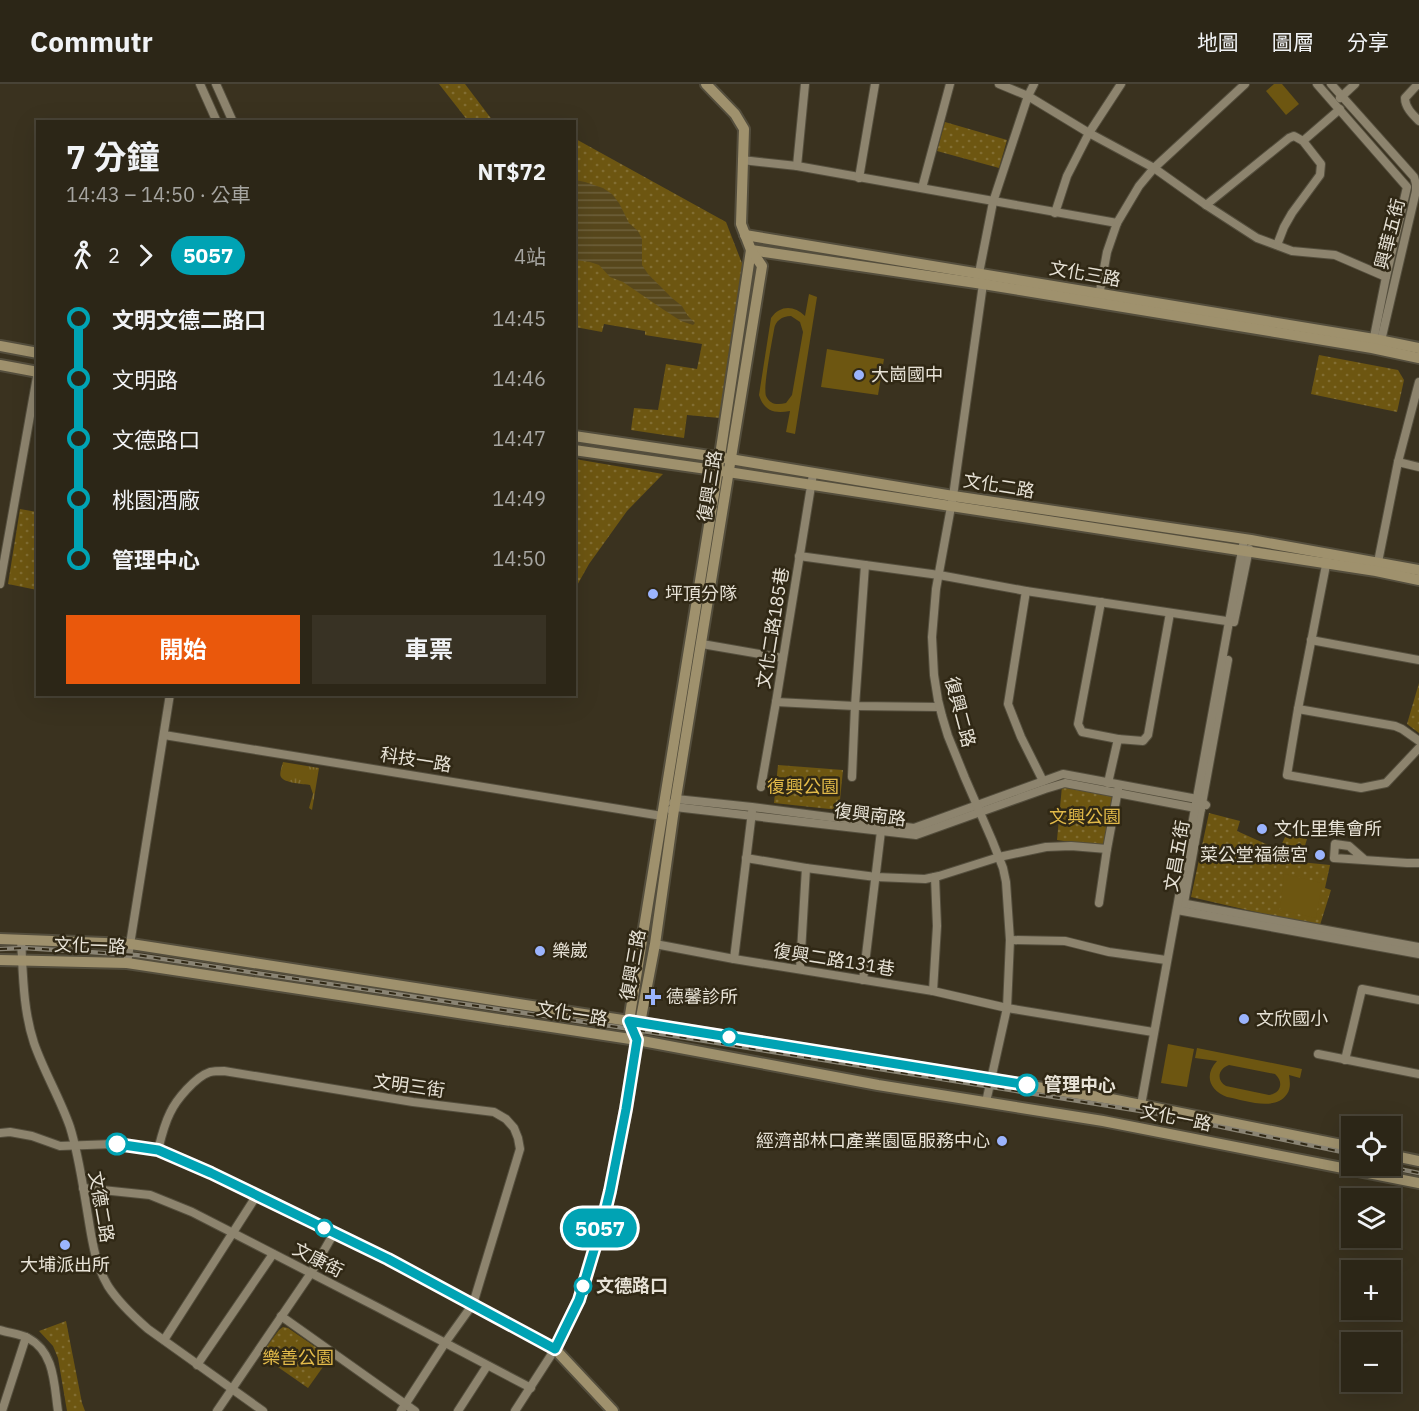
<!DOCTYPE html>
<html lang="zh-TW">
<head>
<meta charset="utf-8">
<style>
	body { margin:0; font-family:"IBM Plex Sans","Noto Sans TC",sans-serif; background:#383224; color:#f1f3f6; height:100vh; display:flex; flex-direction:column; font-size:22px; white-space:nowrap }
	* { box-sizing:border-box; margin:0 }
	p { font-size:20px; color:#a6a5a1 }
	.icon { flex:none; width:33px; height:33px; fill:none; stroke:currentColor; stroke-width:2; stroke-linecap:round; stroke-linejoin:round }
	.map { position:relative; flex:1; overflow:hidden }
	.details { position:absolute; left:36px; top:36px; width:540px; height:576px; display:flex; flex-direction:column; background:#2c2617; border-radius:0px; box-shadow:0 6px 24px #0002,0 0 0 2px #484336 }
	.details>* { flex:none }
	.badge { padding:0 12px; border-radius:20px; font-size:21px; line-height:39px }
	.controls { position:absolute; left:1341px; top:1032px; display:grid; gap:12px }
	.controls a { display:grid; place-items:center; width:60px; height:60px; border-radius:0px; background:#2c2617; box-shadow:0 6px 24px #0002,0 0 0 2px #484336; font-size:30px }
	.map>.badge { position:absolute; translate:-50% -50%; box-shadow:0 0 0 3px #fff }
	.legs { display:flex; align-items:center; gap:9px; height:66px; padding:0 30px; font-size:20px }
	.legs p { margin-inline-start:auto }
	.head { display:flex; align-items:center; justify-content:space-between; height:102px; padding:0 30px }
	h1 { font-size:33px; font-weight:700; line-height:45px }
	.cta { display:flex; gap:12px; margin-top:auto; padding:12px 30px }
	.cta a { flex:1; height:69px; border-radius:0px; background:#ea580c; color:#fff; font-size:24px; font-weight:700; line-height:69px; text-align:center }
	.cta a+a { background:#383224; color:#f1f3f6 }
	ul { padding:0 30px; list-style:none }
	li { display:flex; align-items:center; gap:21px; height:60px; font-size:22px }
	li i { display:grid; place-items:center; width:9px; height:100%; margin:0 8px; background:currentColor }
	li i::after { content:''; width:15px; height:15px; margin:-8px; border:4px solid; border-radius:50%; background:#2c2617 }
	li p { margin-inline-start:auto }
	li:first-child i { background:linear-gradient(#0000 50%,currentColor 0) }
	li:last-child i { background:linear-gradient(currentColor 50%,#0000 0) }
	header { display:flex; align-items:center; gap:36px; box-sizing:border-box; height:84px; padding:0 30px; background:#2c2617; border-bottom:2px solid #484336 }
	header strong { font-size:28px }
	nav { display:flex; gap:33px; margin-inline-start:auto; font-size:21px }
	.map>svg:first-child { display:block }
	.grass { fill:url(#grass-tufts) }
	.park { fill:url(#park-dots) }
	.pitch { fill:#6d5611; fill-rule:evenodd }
	.water { fill:url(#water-rules) }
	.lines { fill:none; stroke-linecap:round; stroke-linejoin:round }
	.street-casing { stroke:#544e3d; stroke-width:10 }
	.secondary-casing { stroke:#544e3d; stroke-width:14 }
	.street { stroke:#8d846e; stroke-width:8 }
	.secondary { stroke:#9f916d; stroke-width:10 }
	.rail-casing { stroke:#8a8474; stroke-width:4.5 }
	.rail { stroke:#302815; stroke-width:2; stroke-dasharray:7; stroke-linecap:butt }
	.line-1-casing { stroke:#fff; stroke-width:14 }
	.line-1 { stroke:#00a3b4; stroke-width:9 }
	.poi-dot { fill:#9bb4fd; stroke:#302815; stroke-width:2 }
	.stop-1-dot { fill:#fff; stroke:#00a3b4; stroke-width:3 }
	.labels { text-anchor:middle; stroke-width:5; stroke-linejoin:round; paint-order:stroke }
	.street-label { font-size:18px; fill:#e7e2d6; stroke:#302815 }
	.poi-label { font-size:18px; fill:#e7e2d6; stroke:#302815; text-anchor:start }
	.park-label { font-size:18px; fill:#e2ba49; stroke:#302815 }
	.stop-label { font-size:18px; font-weight:bold; fill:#e7e2d6; stroke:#302815; text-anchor:start }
</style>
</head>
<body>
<header>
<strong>Commutr</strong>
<nav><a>地圖</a><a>圖層</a><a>分享</a></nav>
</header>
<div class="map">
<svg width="1419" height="1327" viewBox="0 0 1419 1327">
	<defs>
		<pattern id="grass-tufts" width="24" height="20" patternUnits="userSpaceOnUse" patternTransform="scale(1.5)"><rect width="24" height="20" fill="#6d5611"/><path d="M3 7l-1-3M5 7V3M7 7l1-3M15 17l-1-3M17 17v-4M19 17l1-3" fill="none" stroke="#826e33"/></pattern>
		<pattern id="park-dots" width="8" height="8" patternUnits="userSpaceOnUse" patternTransform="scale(1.5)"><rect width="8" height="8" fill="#6d5611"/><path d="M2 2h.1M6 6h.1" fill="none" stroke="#826e33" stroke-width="1.8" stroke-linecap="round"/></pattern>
		<pattern id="water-rules" width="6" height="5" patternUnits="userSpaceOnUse" patternTransform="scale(1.5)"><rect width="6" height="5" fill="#57471c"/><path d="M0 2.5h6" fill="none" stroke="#6f613c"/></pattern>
	</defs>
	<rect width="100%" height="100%" fill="#3a321f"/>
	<path class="grass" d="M283,678L319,684L312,726L309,724L313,710L310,701C304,700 284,699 281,693C279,690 282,682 283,678Z"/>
	<g class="park">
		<path d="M439,0H465L493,37H468Z"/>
		<path d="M945,38L1007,56L999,84L937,67Z"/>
		<path d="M574,54L726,138L745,187L720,334L687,331L684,354L631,346L634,324L658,326L666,280L697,285L702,260L645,251V247L604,240L602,248L575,243Z"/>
		<path d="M1319,271L1398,286L1404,296L1397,328L1311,310Z"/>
		<path d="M575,375L663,390L627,427L589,480L575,505Z"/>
		<path d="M20,425L37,428V506L8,500Z"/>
		<path d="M1419,599V649L1407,640Z"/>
		<path d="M778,681L843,686L839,726L774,719Z"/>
		<path d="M1062,702L1115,713L1104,763L1057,756Z"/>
		<path d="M1209,729L1240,737L1237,747L1279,766L1286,751L1307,755L1300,778L1330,781L1325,804L1331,806L1320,841L1277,833L1191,813Z"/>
		<path d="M66,1237L82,1319L85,1327H67L58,1274L53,1262L39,1247Z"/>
		<path d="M283,1243L288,1244L330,1273L308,1304L265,1274L264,1266L279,1246Z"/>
	</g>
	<g class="pitch">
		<path d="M1274,0H1282L1299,20L1286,31L1266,7Z"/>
		<path d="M809,210L817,213L795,350L786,348L790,327C774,330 764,327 759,311L771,234C780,221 794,221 805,232ZM791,232L800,238L803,248L792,311L786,319C778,321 770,321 766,312C763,304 772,257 774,246C775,237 782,232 791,232Z"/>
		<path d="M827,265L884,275L878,311L821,303Z"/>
		<path d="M1284,790L1322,799L1316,834L1280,826Z"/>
		<path d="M1168,960L1194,965L1187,1003L1161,999Z"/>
		<path d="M1197,964L1302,985L1300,994L1289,991C1290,998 1291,1004 1287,1010C1275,1028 1244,1016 1227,1013C1209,1006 1204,991 1217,977L1195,974ZM1229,981L1275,990C1284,998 1281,1009 1269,1011L1226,1002C1216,996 1218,985 1229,981Z"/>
		<path d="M300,1254L327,1274L315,1290L287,1271Z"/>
	</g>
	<path class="water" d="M575,96L585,98L603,104L612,110L619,119L629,139L638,147L642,155V181L648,190L672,214L682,222L688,232L695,239L693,241L681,237L664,226L623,198L610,193L599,181L590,178L575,176Z"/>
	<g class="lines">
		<defs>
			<g id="street">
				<path d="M200,0L217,38"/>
				<path d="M216,0L233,38"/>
				<path d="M999,0L1028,12L1089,49L1154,84L1206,121L1257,154L1292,167L1335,171L1386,193"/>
				<path d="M1317,0L1407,103L1386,193L1373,258"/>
				<path d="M1331,0L1414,93L1416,100V107L1380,261"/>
				<path d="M1418,0L1405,14C1405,23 1412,30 1419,37"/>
				<path d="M1340,14L1355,0"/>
				<path d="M1303,57L1340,25"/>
				<path d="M742,76L797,82L1117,139"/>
				<path d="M797,82L805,0"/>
				<path d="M859,94L875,0"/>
				<path d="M922,104L950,0"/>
				<path d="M1206,121L1289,54L1294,52L1303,57L1321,80L1320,91L1292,129L1284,143L1277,161"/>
				<path d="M1055,129L1067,92L1089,49L1121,0"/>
				<path d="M1099,212L1107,168L1117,139L1139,102L1154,84L1245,0"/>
				<path d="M1398,378L1419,383"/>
				<path d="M799,472L939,491L1026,507L1233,538"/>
				<path d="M1327,476L1298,625L1287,691L1361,704L1386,699L1419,664"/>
				<path d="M1377,483L1398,378L1419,298"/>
				<path d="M0,500L38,287"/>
				<path d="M1026,507L1008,620L1021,653L1043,697"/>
				<path d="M1101,518L1078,640L1082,648L1118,655"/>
				<path d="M1234,538L1249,465"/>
				<path d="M1311,556L1419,576"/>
				<path d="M702,560L783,574"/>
				<path d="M776,618L855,622L939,623"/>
				<path d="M1298,625L1395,642L1402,645L1419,657"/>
				<path d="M164,651L662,732"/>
				<path d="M852,693L855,622L865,481"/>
				<path d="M1108,699L1118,655L1143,657L1148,651L1170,529"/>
				<path d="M761,703L776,618L813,390"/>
				<path d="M673,719L676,715L752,723L914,744L1063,690L1197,715L1206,721"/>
				<path d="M671,726L675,723L916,751L1045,705L1065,699L1201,725"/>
				<path d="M746,774L806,784L876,793L925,795L939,792L999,773L1046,763L1071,762L1107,765"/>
				<path d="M1365,776L1349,762L1335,760L1334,774L1407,779H1419"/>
				<path d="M1099,819L1107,765L1118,706"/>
				<path d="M1181,819L1419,863"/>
				<path d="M1177,826L1184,819L1228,576"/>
				<path d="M1177,826L1419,870"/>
				<path d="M21,855C23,890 23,926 34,959C44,988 60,1014 70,1043C79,1072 83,1103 88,1132C92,1156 95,1180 108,1202C119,1219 133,1232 148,1245L263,1327"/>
				<path d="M1010,856L1065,857L1109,868L1166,876"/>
				<path d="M655,860L734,875L933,907L1007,924L1153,948"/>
				<path d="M734,875L752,728"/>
				<path d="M127,879L170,610"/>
				<path d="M800,885L806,784"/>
				<path d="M863,896L881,747"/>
				<path d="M933,907L937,842L935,793"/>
				<path d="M1318,970L1419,990"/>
				<path d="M1345,976L1362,905L1419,916"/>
				<path d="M986,1018L1007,924L1010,856L1006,798L1003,784L992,756L965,694L948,652L942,632L938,616L934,591L932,553L936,505L953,412L983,200L979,189L993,118L1028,12L1034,0"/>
				<path d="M1141,1021L1243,461"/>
				<path d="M0,1049L10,1048L32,1052L60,1062L114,1060L158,1066L211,1089L389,1175L555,1265L515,1327"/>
				<path d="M158,1066C161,1054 164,1041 170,1029C176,1016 195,993 210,988C214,987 219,987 224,987L413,1018L494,1028L506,1035L514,1044L518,1054L520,1065L473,1220L445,1259L401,1327"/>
				<path d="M83,1104L150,1111L192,1128L377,1223L531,1304"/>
				<path d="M281,1232L415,1327"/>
				<path d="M0,1246C9,1249 20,1250 28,1254C55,1268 54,1301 58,1327"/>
				<path d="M164,1256L257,1111"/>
				<path d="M197,1281L273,1170"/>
				<path d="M2,1327L26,1253"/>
				<path d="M217,1327L311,1189L334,1149"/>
				<path d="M458,1327L487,1282"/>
			</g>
			<g id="secondary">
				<path d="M745,151L1374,255L1419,264"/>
				<path d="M751,166L983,200L1372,264L1419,274"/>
				<path d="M0,262L38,269"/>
				<path d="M0,281L38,288"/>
				<path d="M574,352L730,375L953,412L1251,456L1419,486"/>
				<path d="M574,366L728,388L1376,487L1419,496"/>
				<path d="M0,855L131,860L629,937L1111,1015L1352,1063"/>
				<path d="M0,876L127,879L637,956L878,1001L1103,1037L1419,1099"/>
				<path d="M631,941L629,937L716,398L751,166"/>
				<path d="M1390,1071L1419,1077"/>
				<path d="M613,1327L555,1265L579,1216L593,1168L610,1107L626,1025L640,939L655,860L673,732L762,182L751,166L741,140L744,45L735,30L706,0"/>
			</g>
		</defs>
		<use href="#street" class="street-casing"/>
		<use href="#secondary" class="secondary-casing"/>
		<use href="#street" class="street"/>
		<use href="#secondary" class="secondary"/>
		<defs>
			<g id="rail">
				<path d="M0,865L24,864L136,871L624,944L1159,1030L1352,1070"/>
				<path d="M1384,1082L1419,1089"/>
			</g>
		</defs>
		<use href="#rail" class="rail-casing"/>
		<use href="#rail" class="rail"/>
	</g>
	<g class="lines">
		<defs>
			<path id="line-1" d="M117,1060L158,1066L211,1089L388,1175L555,1265L579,1216L603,1136L610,1107L626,1025L637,956L629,937L1027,1001"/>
		</defs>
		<use href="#line-1" class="line-1-casing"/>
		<use href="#line-1" class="line-1"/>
	</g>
	<g class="poi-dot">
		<circle cx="859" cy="291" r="6"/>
		<circle cx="653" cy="510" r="6"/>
		<circle cx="1262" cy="745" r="6"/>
		<circle cx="1320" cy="771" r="6"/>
		<circle cx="540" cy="867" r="6"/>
		<path d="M650 904h6v6h6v6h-6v6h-6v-6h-6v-6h6z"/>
		<circle cx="1244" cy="935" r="6"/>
		<circle cx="1002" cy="1057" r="6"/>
		<circle cx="65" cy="1161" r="6"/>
	</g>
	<g class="stop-1-dot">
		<circle cx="729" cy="953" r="8"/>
		<circle cx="1027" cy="1001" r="10"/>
		<circle cx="117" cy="1060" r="10"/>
		<circle cx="324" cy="1144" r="8"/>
		<circle cx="583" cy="1202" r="8"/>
	</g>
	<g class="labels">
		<g class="street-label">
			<text transform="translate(1390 150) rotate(-76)" y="6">興華五街</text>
			<text transform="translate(1085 190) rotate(10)" y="6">文化三路</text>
			<text transform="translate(710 402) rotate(-81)" y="6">復興三路</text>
			<text transform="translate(999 402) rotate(9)" y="6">文化二路</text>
			<text transform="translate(773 544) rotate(-81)" y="6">文化二路185巷</text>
			<text transform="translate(960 628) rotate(75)" y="6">復興二路</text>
			<text transform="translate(416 676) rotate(9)" y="6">科技一路</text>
			<text transform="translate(870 731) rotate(7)" y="6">復興南路</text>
			<text transform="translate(1177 772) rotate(-80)" y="6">文昌五街</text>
			<text transform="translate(90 862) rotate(2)" y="6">文化一路</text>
			<text transform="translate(834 876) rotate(9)" y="6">復興二路131巷</text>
			<text transform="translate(633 881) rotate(-80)" y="6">復興三路</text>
			<text transform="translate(572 930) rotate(9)" y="6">文化一路</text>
			<text transform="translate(409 1002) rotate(8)" y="6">文明三街</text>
			<text transform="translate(1176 1034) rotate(11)" y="6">文化一路</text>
			<text transform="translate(101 1123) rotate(80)" y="6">文德二路</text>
			<text transform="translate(318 1176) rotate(27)" y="6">文康街</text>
		</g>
		<g class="poi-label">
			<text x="871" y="297">大崗國中</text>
			<text x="665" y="516">坪頂分隊</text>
			<text x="1274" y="751">文化里集會所</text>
			<text x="1308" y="777" text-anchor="end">菜公堂福德宮</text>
			<text x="552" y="873">樂崴</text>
			<text x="666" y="919">德馨診所</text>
			<text x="1256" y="941">文欣國小</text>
			<text x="990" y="1063" text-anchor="end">經濟部林口產業園區服務中心</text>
			<text x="65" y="1187" text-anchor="middle">大埔派出所</text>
		</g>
		<g class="park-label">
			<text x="803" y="709">復興公園</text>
			<text x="1085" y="739">文興公園</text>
			<text x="298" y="1280">樂善公園</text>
		</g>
		<g class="stop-label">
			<text x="1044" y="1007">管理中心</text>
			<text x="596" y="1208">文德路口</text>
		</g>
	</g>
</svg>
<div class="controls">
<a><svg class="icon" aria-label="locate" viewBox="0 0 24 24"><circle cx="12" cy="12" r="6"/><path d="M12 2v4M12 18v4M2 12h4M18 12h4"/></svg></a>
<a><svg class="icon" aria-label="layers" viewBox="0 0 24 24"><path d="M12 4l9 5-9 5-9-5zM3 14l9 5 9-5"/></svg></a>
<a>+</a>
<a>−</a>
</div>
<b class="badge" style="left:600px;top:1144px;background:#00a3b4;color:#fff">5057</b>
<section class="details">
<div class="head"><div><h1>7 分鐘</h1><p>14:43 – 14:50 · 公車</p></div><b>NT$72</b></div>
<div class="legs"><svg class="icon" aria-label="walk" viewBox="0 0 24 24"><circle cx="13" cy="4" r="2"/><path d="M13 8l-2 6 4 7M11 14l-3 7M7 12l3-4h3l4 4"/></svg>2<svg class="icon" aria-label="forward" viewBox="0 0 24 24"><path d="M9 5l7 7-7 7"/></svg><b class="badge" style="background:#00a3b4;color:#fff">5057</b><p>4站</p></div>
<ul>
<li><i style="color:#00a3b4"></i><b>文明文德二路口</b><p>14:45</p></li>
<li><i style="color:#00a3b4"></i><span>文明路</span><p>14:46</p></li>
<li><i style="color:#00a3b4"></i><span>文德路口</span><p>14:47</p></li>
<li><i style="color:#00a3b4"></i><span>桃園酒廠</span><p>14:49</p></li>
<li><i style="color:#00a3b4"></i><b>管理中心</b><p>14:50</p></li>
</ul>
<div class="cta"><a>開始</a><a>車票</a></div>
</section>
</div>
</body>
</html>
